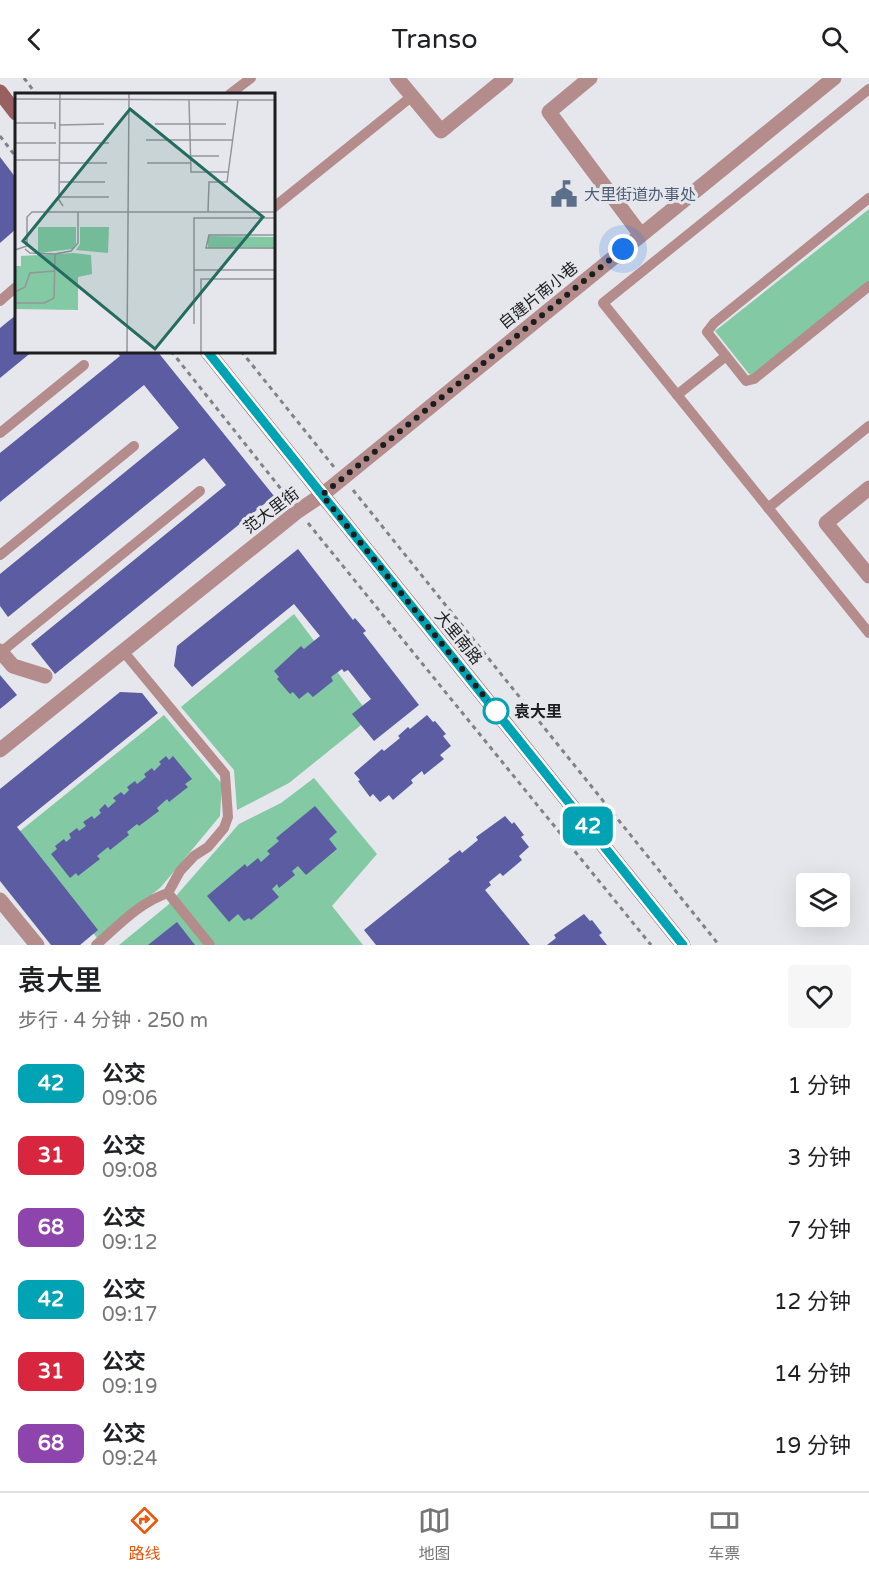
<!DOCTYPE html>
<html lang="zh">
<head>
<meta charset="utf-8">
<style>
	body { margin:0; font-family:"Varela Round","Noto Sans SC",sans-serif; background:#f6f6f6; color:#202124; height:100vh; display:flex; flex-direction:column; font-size:22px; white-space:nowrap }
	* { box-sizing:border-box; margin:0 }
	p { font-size:20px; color:#757577 }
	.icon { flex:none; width:33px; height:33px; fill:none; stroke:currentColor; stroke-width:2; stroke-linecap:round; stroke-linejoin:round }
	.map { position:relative; height:867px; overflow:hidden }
	.details { display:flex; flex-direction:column; background:#fff; flex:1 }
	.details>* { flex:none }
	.badge { padding:0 12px; border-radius:9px; font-size:21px; line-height:39px }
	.buttons { position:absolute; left:796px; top:795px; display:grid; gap:12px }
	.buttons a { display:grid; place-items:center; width:54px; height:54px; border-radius:6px; background:#fff; box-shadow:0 6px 24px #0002; font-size:30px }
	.you { position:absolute; width:30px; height:30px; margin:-15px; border:4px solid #fff; border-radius:50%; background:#1a73e8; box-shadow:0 0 0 9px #1a73e833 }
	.map>.badge { position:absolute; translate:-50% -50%; box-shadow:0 0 0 3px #fff }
	.round { display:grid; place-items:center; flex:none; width:63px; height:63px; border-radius:6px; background:#f6f6f6 }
	.overview { display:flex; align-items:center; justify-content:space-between; height:102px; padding:0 18px }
	h1 { font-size:28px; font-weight:600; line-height:45px }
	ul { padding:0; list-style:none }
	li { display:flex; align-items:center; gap:18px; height:72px; padding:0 18px }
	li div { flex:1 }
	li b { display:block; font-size:22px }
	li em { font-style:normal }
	li .badge { min-width:66px; font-weight:700; text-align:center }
	header { display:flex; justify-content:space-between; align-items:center; height:78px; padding:0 18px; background:#fff; font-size:27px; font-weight:600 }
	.tab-bar { display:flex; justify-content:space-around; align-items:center; height:84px; border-top:2px solid #e0e0e0; background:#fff; font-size:16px; color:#757577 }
	.tab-bar a { display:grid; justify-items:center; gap:3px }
	.tab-bar .active { color:#ea580c }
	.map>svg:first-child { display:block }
	.green { fill:#82c9a4 }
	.building { fill:#5b5ca1 }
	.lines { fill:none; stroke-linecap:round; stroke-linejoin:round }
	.path { stroke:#818286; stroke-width:3; stroke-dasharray:4.5 4.5; stroke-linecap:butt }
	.lane { stroke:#b48c8c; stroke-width:10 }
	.street { stroke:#b48c8c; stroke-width:15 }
	.secondary { stroke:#996060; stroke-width:15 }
	.line-casing { stroke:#fff; stroke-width:14 }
	.line { stroke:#00a3b4; stroke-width:9 }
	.walk { stroke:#1c1d1f; stroke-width:6; stroke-dasharray:0 10.8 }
	.stop-dot { fill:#fff; stroke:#00a3b4; stroke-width:3 }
	.labels { text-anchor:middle; stroke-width:6; stroke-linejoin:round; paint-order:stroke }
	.service-label { font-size:16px; fill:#4e5e75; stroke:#e6e7ec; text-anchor:start }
	.street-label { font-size:16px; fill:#1c1d1f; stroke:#e6e7ec }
	.stop-label { font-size:16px; font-weight:bold; fill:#1c1d1f; stroke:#e6e7ec; text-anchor:start }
	.inset-road { fill:none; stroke:#95969a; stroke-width:1.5 }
	.view { fill:#246b60; fill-opacity:0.15; stroke:#246b60; stroke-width:3 }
	.inset-edge { fill:none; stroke:#1c1d1f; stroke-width:3 }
</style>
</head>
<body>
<header><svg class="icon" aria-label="back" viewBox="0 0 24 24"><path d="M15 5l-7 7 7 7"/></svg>Transo<svg class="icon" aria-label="search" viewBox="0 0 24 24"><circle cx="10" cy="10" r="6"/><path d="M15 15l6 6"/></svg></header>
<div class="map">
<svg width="869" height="867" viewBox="0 0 869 867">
	<rect width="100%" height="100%" fill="#e6e7ec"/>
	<g class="green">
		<path d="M869,131V210L753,301L715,253Z"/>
		<path d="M294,536L371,639L289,705L237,732L234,692L181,629Z"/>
		<path d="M164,637L222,706L220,738L161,809L98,861L14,758Z"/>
		<path d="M314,700L377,776L332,828L363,867H119L168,827L239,746L281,725Z"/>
	</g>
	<g class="building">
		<path d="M0,79L16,100V151L0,165Z"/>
		<path d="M16,237V273H33L0,300V250Z"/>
		<path d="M116,273H157L274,418L55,596L31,566L226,407L204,380L8,539L0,528V496L179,350L144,307L0,424V375L120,278Z"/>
		<path d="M298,471L353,542L355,540L366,553L363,555L419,627L374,663L352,636L371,621L348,592L344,594L342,591L331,599L333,603L313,619L308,614L299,621L293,614L290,616L277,601L279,599L274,593L301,568L304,571L320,558L294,526L192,609L174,588L177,568Z"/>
		<path d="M0,597L17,617L0,631Z"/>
		<path d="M120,614L142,615L158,635L17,749L98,852L80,867H51L0,803V711Z"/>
		<path d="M427,637L433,644L435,643L446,656L443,658L451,668L440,677L444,681L424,697L422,693L411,702L413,705L393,722L389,717L380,724L373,716L370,719L358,703L360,702L354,695L382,671L384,673L400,660L398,658L408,649L410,651Z"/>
		<path d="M166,678L169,682L173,678L192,701L185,706L188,709L169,724L167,721L157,730L159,733L139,748L137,746L127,754L129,757L110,772L108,769L97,778L100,781L78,798L76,795L70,800L51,776L57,771L55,768L64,761L66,764L71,760L69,756L77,750L79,753L86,748L83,744L92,738L94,741L101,735L99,732L105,726L108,730L116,723L113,720L121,714L124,717L129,712L127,709L135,703L137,706L146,699L144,696L152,690L154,693L161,686L159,684Z"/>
		<path d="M315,728L337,754L329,761L337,771L306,797L298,788L292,793L295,797L279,810L277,806L272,811L279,819L251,842L249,840L244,843L238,836L229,844L207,818L245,786L247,789L258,780L261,784L270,776L267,773L279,763L276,760Z"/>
		<path d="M505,738L512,746L514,744L524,757L521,759L529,769L519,778L522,782L503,798L500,795L489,804L491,807L485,812L530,867H376L364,852L450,783L448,781L460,772L462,775L478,762L476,759Z"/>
		<path d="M584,836L590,843L592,842L602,855L599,857L607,867H547L556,860L554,857Z"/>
		<path d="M177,844L195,867H148Z"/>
	</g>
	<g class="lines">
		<g class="path">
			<path d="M24,0L36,16"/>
			<path d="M0,58L16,79"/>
			<path d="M171,273L289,421"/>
			<path d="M241,273L334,389"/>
			<path d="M353,412L719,867"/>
			<path d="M308,445L651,867"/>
		</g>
		<g class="lane">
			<path d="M869,11L603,225L869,555"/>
			<path d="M230,16L251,0"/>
			<path d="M869,120L714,245L707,254L746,303L754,301L869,208"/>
			<path d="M273,130L411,19"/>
			<path d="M0,223L16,209"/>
			<path d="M677,317L726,278"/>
			<path d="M0,355L84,287"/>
			<path d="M768,430L869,348"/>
			<path d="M0,477L134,368"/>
			<path d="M123,573L225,696L228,739L224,750L208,769L194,778L180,793L168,815L210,867"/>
			<path d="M1,574L200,413"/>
			<path d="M96,867C118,848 140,824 168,815"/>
		</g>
		<g class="street">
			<path d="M397,0L441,53L506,0"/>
			<path d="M590,0L549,34L641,157"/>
			<path d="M869,410L826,445L869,498"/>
			<path d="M0,573L13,588L45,598"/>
			<path d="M0,672L298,433L322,417L834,0"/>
			<path d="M0,822L37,867"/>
		</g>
		<g class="secondary">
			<path d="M0,14L16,35"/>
			<path d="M207,273L683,867"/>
		</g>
	</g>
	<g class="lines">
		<defs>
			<path id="line" d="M207,273L683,867"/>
		</defs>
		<use href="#line" class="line-casing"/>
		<use href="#line" class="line"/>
		<path class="walk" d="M496,633L322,417L623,171"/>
	</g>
	<defs>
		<symbol id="civic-bare" viewBox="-9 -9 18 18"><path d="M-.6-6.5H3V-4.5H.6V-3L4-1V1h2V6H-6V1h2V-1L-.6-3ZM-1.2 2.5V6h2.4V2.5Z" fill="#5c6f8a" stroke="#e6e7ec" stroke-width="2.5" paint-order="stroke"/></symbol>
	</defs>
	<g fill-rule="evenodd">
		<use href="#civic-bare" x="545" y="97" width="38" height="38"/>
	</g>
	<circle class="stop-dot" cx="496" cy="633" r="12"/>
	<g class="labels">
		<g class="service-label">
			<text x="584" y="122">大里街道办事处</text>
		</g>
		<g class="street-label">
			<text transform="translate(538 217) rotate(-39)" y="6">自建片南小巷</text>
			<text transform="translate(271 432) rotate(-37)" y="6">范大里街</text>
			<text transform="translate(459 559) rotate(51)" y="6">大里南路</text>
		</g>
		<g class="stop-label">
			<text x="514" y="639">袁大里</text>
		</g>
	</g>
	<g transform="translate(15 15)">
		<rect width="260" height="260" fill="#e6e7ec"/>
		<path d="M23,134H61V151L57,156L23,160ZM65,134H94L93,160L61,157L65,151ZM193,143L259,144V156L193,155ZM59,160L76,162L77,181L63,184V217L0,216V173H6V163Z" fill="#82c9a4"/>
		<path class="inset-road" d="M45,0L44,107L48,113M0,6L260,7M174,7L176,79H213M0,30H40V36M140,31H211M44,32L89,31M131,47H217M0,50H41M44,50H94M175,63H204M0,67H44M44,70H92M132,70H175M44,89H90M44,104H94M193,119L194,89H212L223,7M260,142H194L191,155H260M10,156L15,160L40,161M0,157L12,153V124L17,119H260M179,177H260M0,199L10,194L15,180L40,178M0,210H29L39,205L40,161L56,158L63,150V119M179,231V125H260M112,259L114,0M186,259V186H260"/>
		<path class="view" d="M115,16L248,124L140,256L8,148Z"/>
		<rect width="260" height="260" class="inset-edge"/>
	</g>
</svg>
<div class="buttons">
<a><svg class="icon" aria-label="layers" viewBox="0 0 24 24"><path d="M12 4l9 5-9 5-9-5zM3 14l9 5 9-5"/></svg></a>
</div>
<div class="you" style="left:623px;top:171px"></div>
<b class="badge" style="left:588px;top:748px;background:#00a3b4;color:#fff">42</b>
</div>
<section class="details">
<div class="overview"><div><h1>袁大里</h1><p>步行 · 4 分钟 · 250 m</p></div><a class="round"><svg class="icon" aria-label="heart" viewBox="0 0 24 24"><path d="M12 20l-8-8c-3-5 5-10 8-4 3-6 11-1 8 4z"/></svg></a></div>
<ul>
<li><span class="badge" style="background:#00a3b4;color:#fff">42</span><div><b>公交</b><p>09:06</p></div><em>1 分钟</em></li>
<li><span class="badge" style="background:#d7263d;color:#fff">31</span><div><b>公交</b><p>09:08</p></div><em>3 分钟</em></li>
<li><span class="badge" style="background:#8e44ad;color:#fff">68</span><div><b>公交</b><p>09:12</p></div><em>7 分钟</em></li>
<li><span class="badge" style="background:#00a3b4;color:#fff">42</span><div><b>公交</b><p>09:17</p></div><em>12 分钟</em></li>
<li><span class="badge" style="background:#d7263d;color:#fff">31</span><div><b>公交</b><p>09:19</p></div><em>14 分钟</em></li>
<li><span class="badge" style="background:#8e44ad;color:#fff">68</span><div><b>公交</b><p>09:24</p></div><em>19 分钟</em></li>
</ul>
</section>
<nav class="tab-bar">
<a class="active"><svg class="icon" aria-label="directions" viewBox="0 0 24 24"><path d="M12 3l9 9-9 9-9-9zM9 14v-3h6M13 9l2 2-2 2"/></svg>路线</a>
<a><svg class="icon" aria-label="map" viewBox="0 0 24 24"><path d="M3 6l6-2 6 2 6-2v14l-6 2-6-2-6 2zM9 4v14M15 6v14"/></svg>地图</a>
<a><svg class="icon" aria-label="tickets" viewBox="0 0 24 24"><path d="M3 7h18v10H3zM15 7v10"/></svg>车票</a>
</nav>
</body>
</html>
